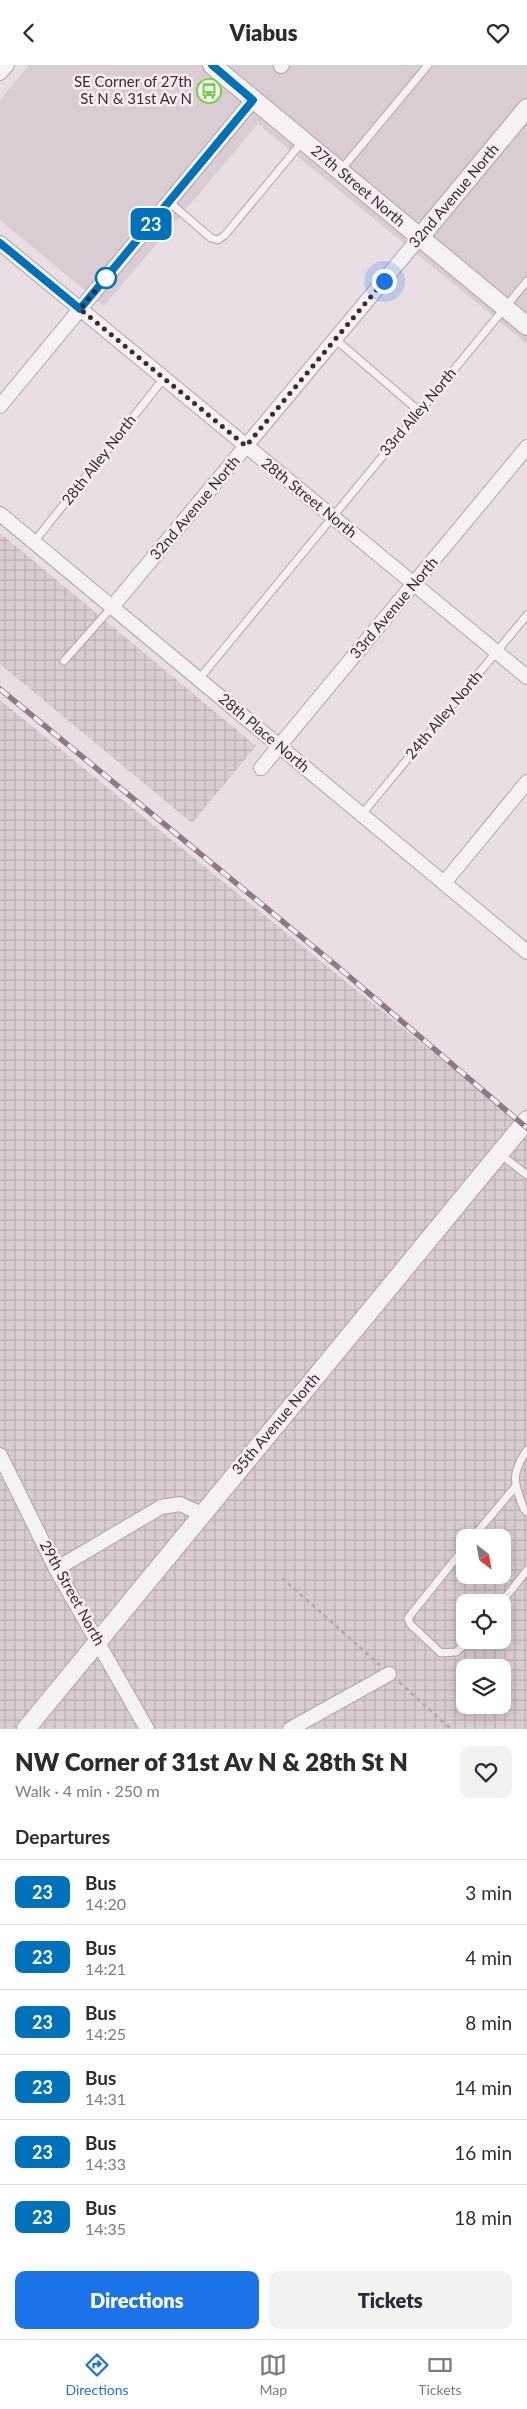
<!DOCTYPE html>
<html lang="en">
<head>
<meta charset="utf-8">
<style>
	body { margin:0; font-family:Lato,sans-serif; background:#f2f2f3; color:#2b2b33; height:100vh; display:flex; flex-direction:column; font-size:19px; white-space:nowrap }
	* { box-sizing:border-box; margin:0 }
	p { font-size:16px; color:#7c7c81 }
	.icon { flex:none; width:28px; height:28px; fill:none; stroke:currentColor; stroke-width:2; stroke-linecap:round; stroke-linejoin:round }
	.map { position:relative; height:1664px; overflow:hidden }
	.details { display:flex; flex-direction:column; background:#fff; flex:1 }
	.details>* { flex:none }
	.badge { padding:0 10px; border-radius:8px; font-size:18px; line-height:32px }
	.needle { width:32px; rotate:149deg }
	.buttons { position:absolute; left:456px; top:1464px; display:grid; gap:10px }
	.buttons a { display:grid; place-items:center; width:55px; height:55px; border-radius:10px; background:#fff; box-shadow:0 2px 12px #0003; font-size:25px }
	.you { position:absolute; width:25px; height:25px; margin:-12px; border:4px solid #fff; border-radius:50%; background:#1a73e8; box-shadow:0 0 0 8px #1a73e833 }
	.map>.badge { position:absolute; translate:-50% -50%; box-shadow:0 0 0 2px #fff }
	h2 { padding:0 15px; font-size:19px; line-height:45px }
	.round { display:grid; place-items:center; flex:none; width:52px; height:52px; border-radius:10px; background:#f2f2f3 }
	.headline { display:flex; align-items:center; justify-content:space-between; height:85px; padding:0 15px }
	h1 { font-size:24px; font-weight:800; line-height:38px }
	.action { display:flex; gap:10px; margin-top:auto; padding:10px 15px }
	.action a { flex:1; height:58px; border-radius:10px; background:#1a73e8; color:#fff; font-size:20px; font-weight:800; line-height:58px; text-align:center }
	.action a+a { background:#f2f2f3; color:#2b2b33 }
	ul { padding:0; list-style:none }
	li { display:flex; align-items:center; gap:15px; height:65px; padding:0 15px; border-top:1px solid #e1e1e2 }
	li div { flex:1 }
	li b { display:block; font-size:19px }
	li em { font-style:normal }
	li .badge { min-width:55px; font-weight:700; text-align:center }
	header { display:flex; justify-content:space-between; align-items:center; height:65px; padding:0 15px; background:#fff; font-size:22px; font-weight:800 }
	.tabs { display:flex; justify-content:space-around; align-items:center; height:70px; border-top:1px solid #e1e1e2; background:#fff; font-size:14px; color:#7c7c81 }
	.tabs a { display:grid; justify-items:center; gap:2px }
	.tabs .current { color:#1a73e8 }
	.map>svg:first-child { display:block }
	.built { fill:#daccd3 }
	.industrial { fill:url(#industrial-grid); fill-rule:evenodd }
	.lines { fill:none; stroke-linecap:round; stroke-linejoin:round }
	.service-casing { stroke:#b2a3ac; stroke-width:9 }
	.minor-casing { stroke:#b2a3ac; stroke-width:16 }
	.tertiary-casing { stroke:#b2a3ac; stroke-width:20 }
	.path { stroke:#b4a8af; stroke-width:2.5; stroke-dasharray:4 4; stroke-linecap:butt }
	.service { stroke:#f6f1f4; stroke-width:7 }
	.minor { stroke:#f6f1f4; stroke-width:14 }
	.tertiary { stroke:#f6f1f4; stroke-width:18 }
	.rail-casing { stroke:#927786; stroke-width:5.5 }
	.rail { stroke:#f6eef2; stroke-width:4; stroke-dasharray:11; stroke-linecap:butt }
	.line-casing { stroke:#fff; stroke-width:11 }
	.line { stroke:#0072bc; stroke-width:8 }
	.walk { stroke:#3f2734; stroke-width:5; stroke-dasharray:0 9 }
	.stop-dot { fill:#fff; stroke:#0072bc; stroke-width:2.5 }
	.labels { text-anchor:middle; stroke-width:5; stroke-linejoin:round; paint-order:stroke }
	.poi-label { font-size:15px; fill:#3f2734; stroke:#f6eef2; text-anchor:end }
	.street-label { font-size:15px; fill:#3f2734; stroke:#f6eef2 }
</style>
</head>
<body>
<header><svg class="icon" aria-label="back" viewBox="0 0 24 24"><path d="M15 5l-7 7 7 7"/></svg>Viabus<svg class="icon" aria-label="heart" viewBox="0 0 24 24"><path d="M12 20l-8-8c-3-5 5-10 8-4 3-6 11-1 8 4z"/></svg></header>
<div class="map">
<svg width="527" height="1664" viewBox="0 0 527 1664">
	<defs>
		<pattern id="industrial-grid" width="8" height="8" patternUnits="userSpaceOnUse" patternTransform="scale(1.25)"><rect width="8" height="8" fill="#daccd3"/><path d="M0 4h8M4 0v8" fill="none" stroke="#bcafb6"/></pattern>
	</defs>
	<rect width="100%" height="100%" fill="#e8dee4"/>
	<path class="built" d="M29,0H527V279L258,59L104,241L0,155V35Z"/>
	<g class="industrial">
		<path d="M0,468L256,681L192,758L0,599Z"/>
		<path d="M0,635L527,1064V1664H0ZM465,1472H502V1510H465ZM465,1538H502V1575H465ZM465,1602H502V1640H465Z"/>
	</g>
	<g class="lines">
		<defs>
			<g id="service">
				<path d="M340,106L428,0"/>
				<path d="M169,137L211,173L218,175L225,170L303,76"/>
				<path d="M335,274L419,346"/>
				<path d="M34,477L164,313"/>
				<path d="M64,596L112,542"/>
				<path d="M199,614L527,216"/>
				<path d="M362,749L527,550"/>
				<path d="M500,1089L527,1110"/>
				<path d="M527,1385C510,1410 514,1418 524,1444L527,1447"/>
				<path d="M473,1472L515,1422"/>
				<path d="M465,1482L408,1553L410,1559L441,1588L456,1587L470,1575"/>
				<path d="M501,1538L527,1505"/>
			</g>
			<g id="minor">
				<path d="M281,1L282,0"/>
				<path d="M0,8L7,0"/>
				<path d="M0,178L527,612"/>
				<path d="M0,341L253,35"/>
				<path d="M0,449L527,887"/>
				<path d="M112,542L420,172"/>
				<path d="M261,703L527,382"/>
				<path d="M444,818L527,717"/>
				<path d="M0,1390L56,1504L147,1664"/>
				<path d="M56,1504L161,1442L180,1439L202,1449"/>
				<path d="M290,1664L389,1609"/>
			</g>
			<g id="tertiary">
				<path d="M212,0L527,261"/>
				<path d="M420,172L527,43"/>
				<path d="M26,1664L527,1055"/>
			</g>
		</defs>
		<use href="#service" class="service-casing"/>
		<use href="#minor" class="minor-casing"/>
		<use href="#tertiary" class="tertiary-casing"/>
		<g class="path">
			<path d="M282,1513L380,1600"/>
			<path d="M399,1617L451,1664"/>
		</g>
		<use href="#service" class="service"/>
		<use href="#minor" class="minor"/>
		<use href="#tertiary" class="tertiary"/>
		<defs>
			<path id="rail" d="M0,624L338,902L527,1063"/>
		</defs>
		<use href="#rail" class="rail-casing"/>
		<use href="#rail" class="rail"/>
	</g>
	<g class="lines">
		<defs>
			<path id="line" d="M0,178L80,244L253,35L212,0"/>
		</defs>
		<use href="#line" class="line-casing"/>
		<use href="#line" class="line"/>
		<path class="walk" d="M106,213L80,244L246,381L384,216"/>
	</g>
	<defs>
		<symbol id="bus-ring" viewBox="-11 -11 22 22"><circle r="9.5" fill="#f6eef2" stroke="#6dd13f" stroke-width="1.5"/><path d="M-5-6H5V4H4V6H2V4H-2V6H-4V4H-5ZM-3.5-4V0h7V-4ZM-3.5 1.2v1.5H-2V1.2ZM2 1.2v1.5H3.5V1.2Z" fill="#6dd13f"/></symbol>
	</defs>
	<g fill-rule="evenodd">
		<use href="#bus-ring" x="195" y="12" width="28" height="28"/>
	</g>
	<circle class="stop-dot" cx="106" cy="213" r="10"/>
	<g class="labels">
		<g class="poi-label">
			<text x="192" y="22">SE Corner of 27th<tspan x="192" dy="17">St N &amp; 31st Av N</tspan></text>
		</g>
		<g class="street-label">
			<text transform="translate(358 121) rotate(40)" y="5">27th Street North</text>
			<text transform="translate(454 131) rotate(-50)" y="5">32nd Avenue North</text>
			<text transform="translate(418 347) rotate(-50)" y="5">33rd Alley North</text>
			<text transform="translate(99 395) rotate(-52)" y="5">28th Alley North</text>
			<text transform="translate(309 433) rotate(39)" y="5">28th Street North</text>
			<text transform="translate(195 443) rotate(-50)" y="5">32nd Avenue North</text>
			<text transform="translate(394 543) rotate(-50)" y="5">33rd Avenue North</text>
			<text transform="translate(444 650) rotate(-50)" y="5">24th Alley North</text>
			<text transform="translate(264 668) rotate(40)" y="5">28th Place North</text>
			<text transform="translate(276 1359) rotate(-50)" y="5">35th Avenue North</text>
			<text transform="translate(72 1528) rotate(61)" y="5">29th Street North</text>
		</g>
	</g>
</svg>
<div class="buttons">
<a><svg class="needle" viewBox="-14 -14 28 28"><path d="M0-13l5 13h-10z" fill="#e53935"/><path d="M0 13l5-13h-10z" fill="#7c7c81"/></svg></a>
<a><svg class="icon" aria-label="locate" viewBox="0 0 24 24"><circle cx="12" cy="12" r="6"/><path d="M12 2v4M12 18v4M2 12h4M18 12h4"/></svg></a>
<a><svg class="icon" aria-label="layers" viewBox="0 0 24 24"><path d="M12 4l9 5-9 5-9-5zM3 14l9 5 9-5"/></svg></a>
</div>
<div class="you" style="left:384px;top:216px"></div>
<b class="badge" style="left:151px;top:159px;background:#0072bc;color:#fff">23</b>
</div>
<section class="details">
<div class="headline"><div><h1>NW Corner of 31st Av N &amp; 28th St N</h1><p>Walk · 4 min · 250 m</p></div><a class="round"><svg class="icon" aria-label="heart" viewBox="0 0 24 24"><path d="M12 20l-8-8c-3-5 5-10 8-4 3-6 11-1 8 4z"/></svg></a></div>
<h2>Departures</h2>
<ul>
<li><span class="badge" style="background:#0072bc;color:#fff">23</span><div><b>Bus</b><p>14:20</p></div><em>3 min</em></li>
<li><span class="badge" style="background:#0072bc;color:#fff">23</span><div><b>Bus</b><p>14:21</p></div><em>4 min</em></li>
<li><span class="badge" style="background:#0072bc;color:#fff">23</span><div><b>Bus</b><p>14:25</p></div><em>8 min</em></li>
<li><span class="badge" style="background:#0072bc;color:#fff">23</span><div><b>Bus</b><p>14:31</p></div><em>14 min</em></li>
<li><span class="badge" style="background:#0072bc;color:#fff">23</span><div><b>Bus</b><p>14:33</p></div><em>16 min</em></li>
<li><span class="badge" style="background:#0072bc;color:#fff">23</span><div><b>Bus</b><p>14:35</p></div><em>18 min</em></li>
</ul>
<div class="action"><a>Directions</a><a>Tickets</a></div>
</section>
<nav class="tabs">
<a class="current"><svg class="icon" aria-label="directions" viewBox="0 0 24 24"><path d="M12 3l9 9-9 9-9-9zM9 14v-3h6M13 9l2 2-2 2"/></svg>Directions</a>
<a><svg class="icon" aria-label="map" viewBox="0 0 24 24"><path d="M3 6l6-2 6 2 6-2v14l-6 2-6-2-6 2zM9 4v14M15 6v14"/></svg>Map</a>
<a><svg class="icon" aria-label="tickets" viewBox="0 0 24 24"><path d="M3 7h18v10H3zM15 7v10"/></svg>Tickets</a>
</nav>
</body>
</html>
